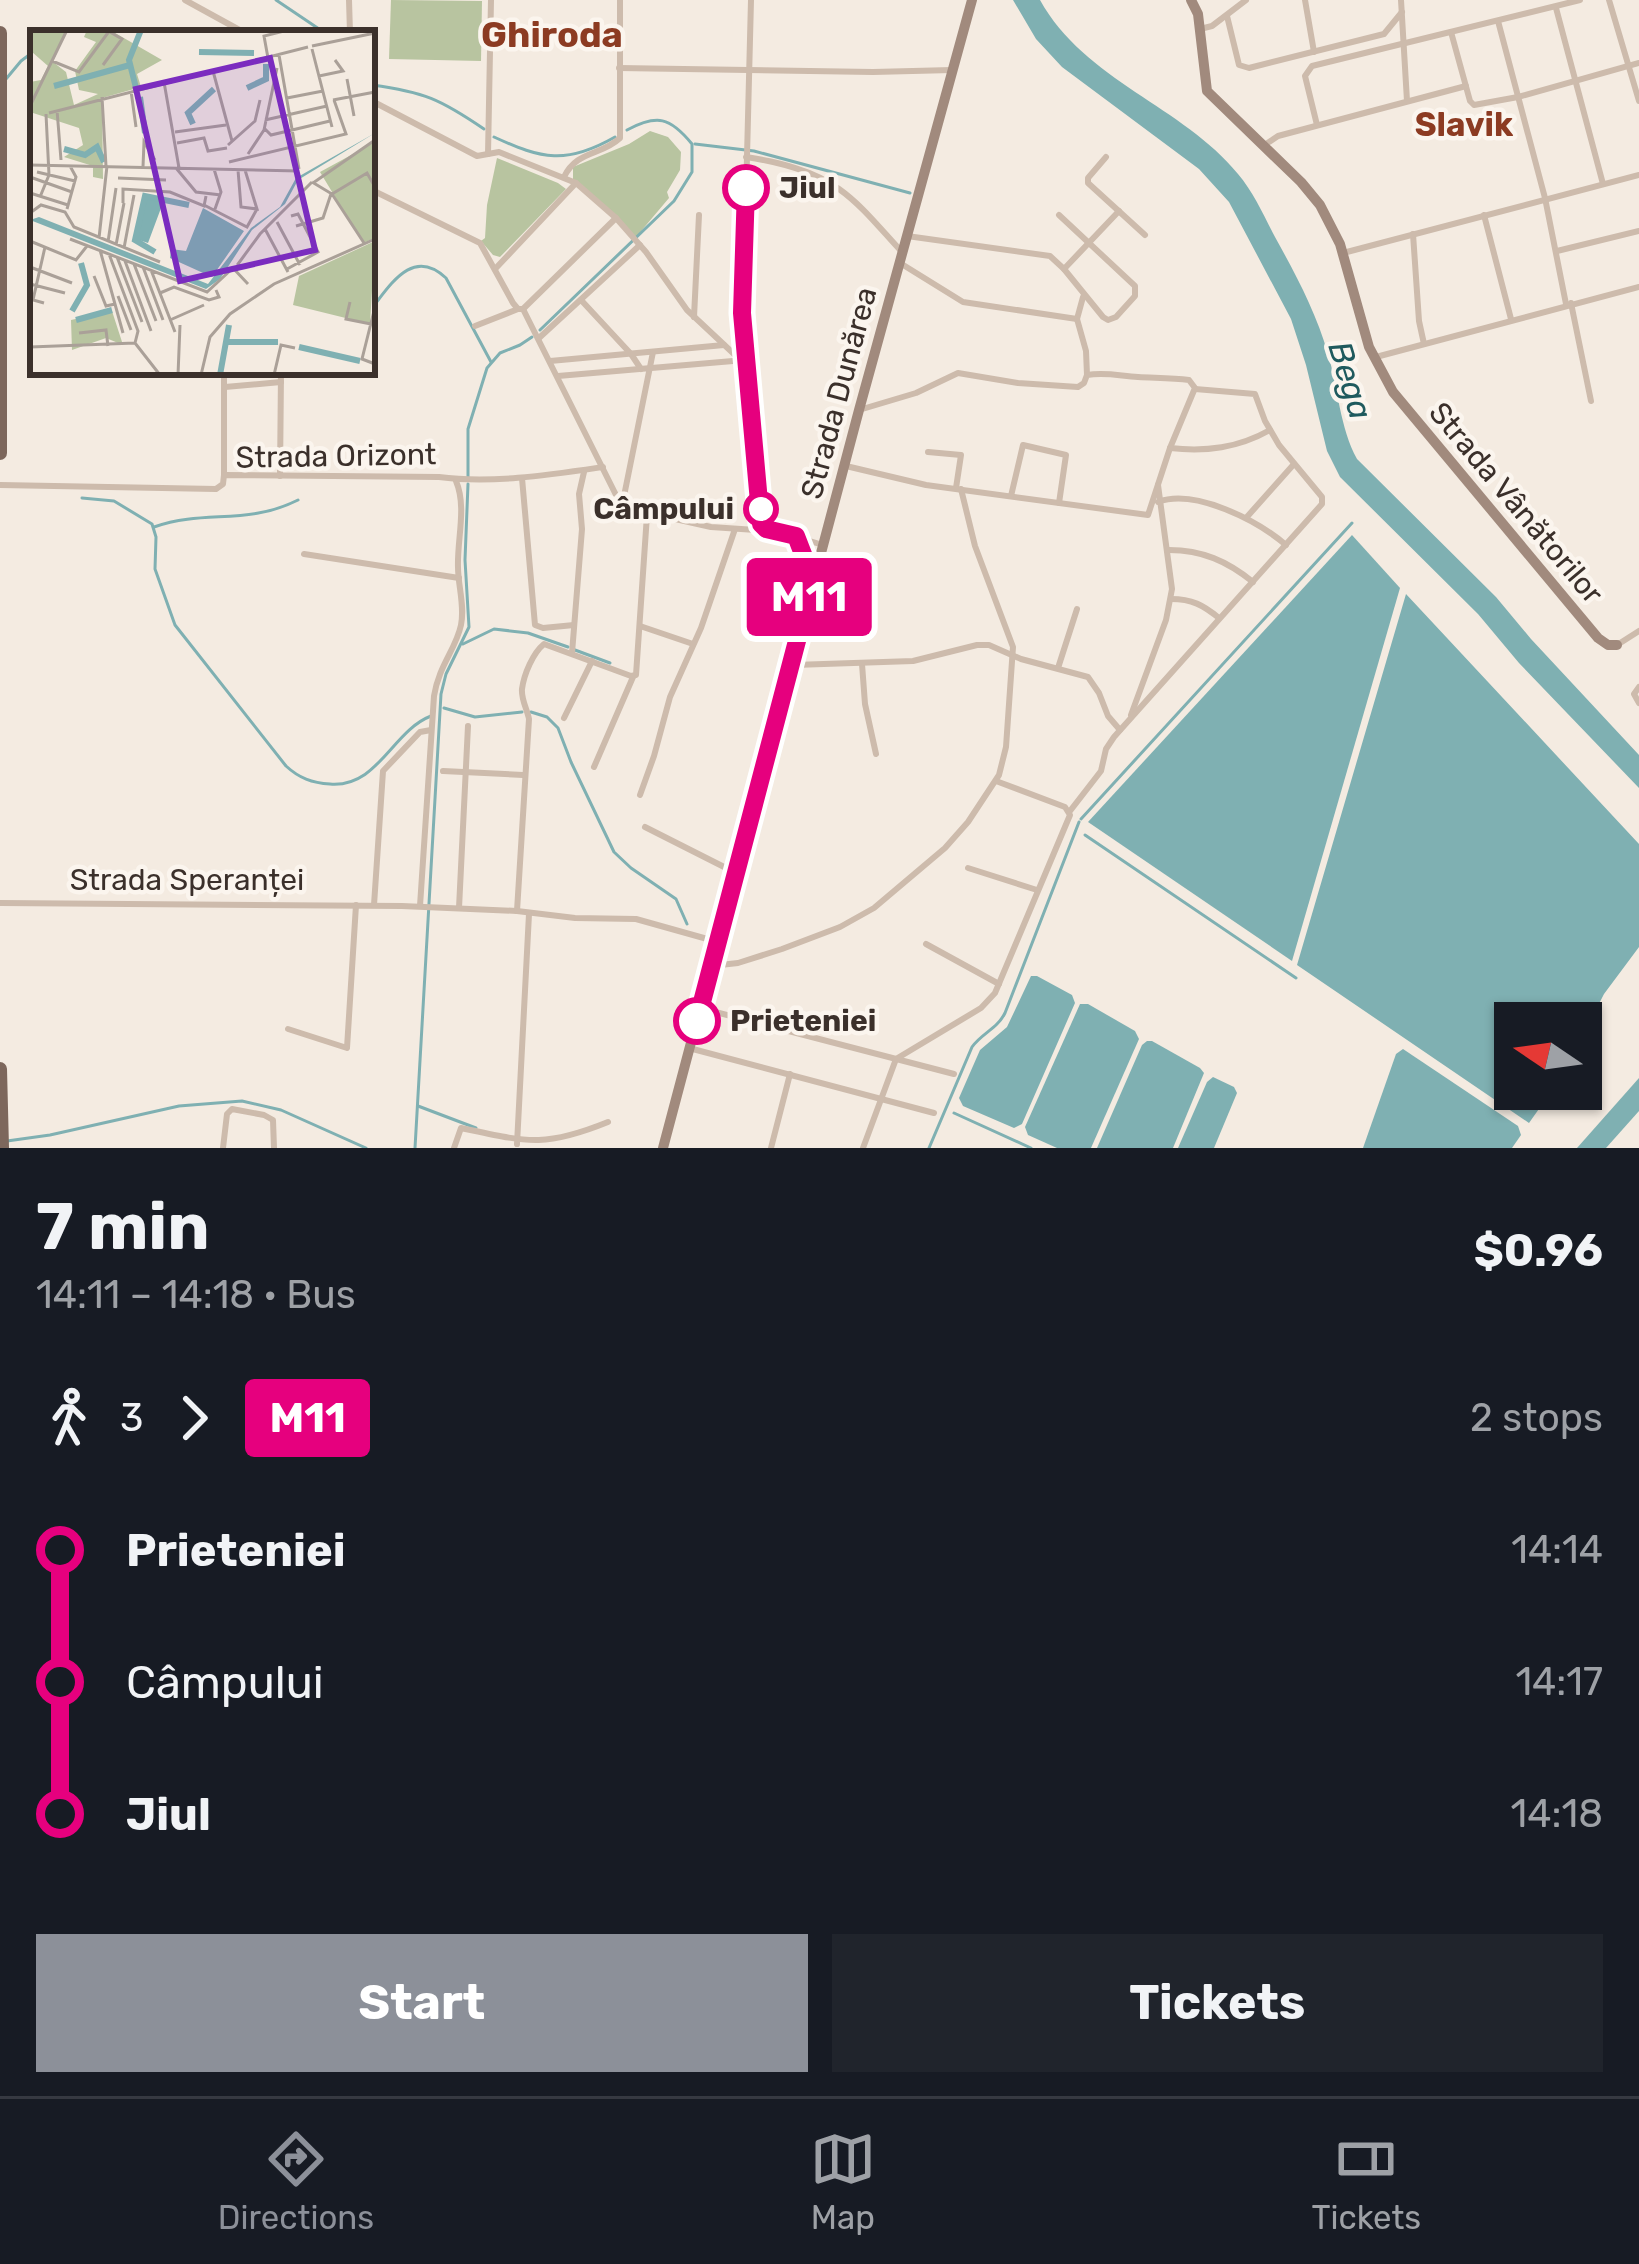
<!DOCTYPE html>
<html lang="en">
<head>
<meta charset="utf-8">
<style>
	body { margin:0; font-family:Rubik,sans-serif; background:#20242c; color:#f1f3f6; height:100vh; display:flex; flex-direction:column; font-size:45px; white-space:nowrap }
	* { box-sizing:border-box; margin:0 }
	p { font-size:39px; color:#9ea1a6 }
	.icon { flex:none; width:66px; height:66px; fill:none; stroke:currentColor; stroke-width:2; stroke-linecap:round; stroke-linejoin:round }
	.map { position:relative; height:1148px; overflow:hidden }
	.sheet { display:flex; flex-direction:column; background:#171b24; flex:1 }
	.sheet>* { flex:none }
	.badge { padding:0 24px; border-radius:9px; font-size:42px; line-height:78px }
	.needle { width:78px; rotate:283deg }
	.fabs { position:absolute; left:1494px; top:1002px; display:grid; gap:24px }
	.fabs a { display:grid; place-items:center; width:108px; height:108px; border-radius:0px; background:#171b24; box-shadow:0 3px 9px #0004; font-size:60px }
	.map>.badge { position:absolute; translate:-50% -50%; box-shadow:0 0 0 6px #fff }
	.legs { display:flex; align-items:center; gap:18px; height:132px; padding:0 36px; font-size:39px }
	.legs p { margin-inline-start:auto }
	.headline { display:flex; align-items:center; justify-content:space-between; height:204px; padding:0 36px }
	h1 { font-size:66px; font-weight:700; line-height:90px }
	.action { display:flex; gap:24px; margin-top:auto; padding:24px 36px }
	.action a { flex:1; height:138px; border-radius:0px; background:#8c9099; color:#fff; font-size:48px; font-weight:700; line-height:138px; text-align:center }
	.action a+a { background:#20242c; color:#f1f3f6 }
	ul { padding:0 36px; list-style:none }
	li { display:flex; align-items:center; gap:42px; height:132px; font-size:45px }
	li i { display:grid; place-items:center; width:18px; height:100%; margin:0 15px; background:currentColor }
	li i::after { content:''; width:30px; height:30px; margin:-15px; border:9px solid; border-radius:50%; background:#171b24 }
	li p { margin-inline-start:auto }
	li:first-child i { background:linear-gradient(#0000 50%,currentColor 0) }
	li:last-child i { background:linear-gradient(currentColor 50%,#0000 0) }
	.menu { display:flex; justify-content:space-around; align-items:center; height:168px; border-top:3px solid #363941; background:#171b24; font-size:33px; color:#9ea1a6 }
	.menu a { display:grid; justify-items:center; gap:6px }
	.menu .selected { color:#8c9099 }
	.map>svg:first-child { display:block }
	.green { fill:#b8c4a0 }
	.water { fill:#7fb0b2 }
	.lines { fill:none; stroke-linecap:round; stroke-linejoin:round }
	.stream { stroke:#7fb0b2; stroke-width:3 }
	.street { stroke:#cdbbac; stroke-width:6 }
	.secondary { stroke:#a18a7d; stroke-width:10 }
	.primary { stroke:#7d675c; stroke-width:14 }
	.line-1-casing { stroke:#fff; stroke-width:27 }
	.line-1 { stroke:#e6007e; stroke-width:18 }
	.stop-1-dot { fill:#fff; stroke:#e6007e; stroke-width:6 }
	.labels { text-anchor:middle; stroke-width:9; stroke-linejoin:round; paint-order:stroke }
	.stop-label { font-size:30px; font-weight:bold; fill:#3b302b; stroke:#fbf5ee; text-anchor:start }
	.street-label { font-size:30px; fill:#3b302b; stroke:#fbf5ee }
	.neighbourhood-label { font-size:33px; font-weight:bold; fill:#8c3b22; stroke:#fbf5ee }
	.water-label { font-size:33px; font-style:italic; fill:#1f5a5e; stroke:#fbf5ee }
	.quarter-label { font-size:36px; font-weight:bold; fill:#8c3b22; stroke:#fbf5ee }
	.inset-river { fill:none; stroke:#7fb0b2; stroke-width:6 }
	.inset-road { fill:none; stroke:#aaa098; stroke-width:3 }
	.view { fill:#7b2cbf; fill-opacity:0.15; stroke:#7b2cbf; stroke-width:6 }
	.inset-edge { fill:none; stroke:#3b302b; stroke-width:6 }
</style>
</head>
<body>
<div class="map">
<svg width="1639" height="1148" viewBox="0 0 1639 1148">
	<rect width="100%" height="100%" fill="#f4ebe1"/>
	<g class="green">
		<path d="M391,0L482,1L481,61L389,59Z"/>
		<path d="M650,131L668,137L681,152L680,170L667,192L669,198L636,237L573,180V167L629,144Z"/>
		<path d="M497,158L558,183L566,189L500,257L493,255L481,241L485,238L487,205Z"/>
	</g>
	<g class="water">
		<path d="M1013,0H1040C1085,81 1183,106 1238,174C1254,193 1264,216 1275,237C1296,275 1316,312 1328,354C1338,388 1340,428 1357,459L1496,597L1531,639L1639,755V788L1519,663L1478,614L1340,477L1327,451L1306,365L1291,319L1229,202L1199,169L1062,67L1036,39Z"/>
		<path d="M1352,535L1400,588L1292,961L1088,822Z"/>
		<path d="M1406,594L1639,844V947L1604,994L1581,1039V1023H1515V1089H1553L1529,1123L1297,965Z"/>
		<path d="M1031,976H1037L1072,995L1075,1003L1022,1124L1014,1128L963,1106L959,1098L980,1050L1007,1027Z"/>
		<path d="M1080,1004H1088L1135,1031L1139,1039L1091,1148H1057L1028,1135L1025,1127Z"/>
		<path d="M1152,1041L1200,1068L1204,1073L1173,1148H1097L1142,1045L1147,1041Z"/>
		<path d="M1403,1049L1518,1126L1521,1135L1512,1148H1363L1396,1054Z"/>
		<path d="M1213,1077L1234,1087L1237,1093L1214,1148H1178L1207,1082Z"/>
		<path d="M1639,1078V1111L1606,1148H1577Z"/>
	</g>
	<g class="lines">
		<g class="stream">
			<path d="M276,0L325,33"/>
			<path d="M6,79L21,61L33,52"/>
			<path d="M372,85C424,92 440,99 484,129"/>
			<path d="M494,137C542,159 566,165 615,137"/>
			<path d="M695,144L754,151L910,193"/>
			<path d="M372,308C391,284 413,247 446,278L491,362"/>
			<path d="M540,330L674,201L692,172V144C670,117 657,114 627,130"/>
			<path d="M468,477V429L487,368L500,353L520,345L532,337"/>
			<path d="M82,498L114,501L152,524L156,537L155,569L175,625L286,766C299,778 312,783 330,784C378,788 392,731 431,716"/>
			<path d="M154,527C206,509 246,526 298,500"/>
			<path d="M463,644L494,629L528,633L568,647"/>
			<path d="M575,650L610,663"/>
			<path d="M444,708L475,717L522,712"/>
			<path d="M531,712L547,717L558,728L571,762L614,852L631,868L676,899L687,924"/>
			<path d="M1081,819L1352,523"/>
			<path d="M1085,835L1296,978"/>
			<path d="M418,1106L476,1128"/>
			<path d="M954,1113L1031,1148"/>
			<path d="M7,1141L50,1135L179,1106L242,1101L281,1110L366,1148"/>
			<path d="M415,1148L441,694L446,674L469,627L465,560L468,484"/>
			<path d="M929,1148L972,1047C982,1033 997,1029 1005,1013L1079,822"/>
		</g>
		<g class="street">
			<path d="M185,0L245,33"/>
			<path d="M349,0L350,33"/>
			<path d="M751,0L743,313L763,527"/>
			<path d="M1305,0L1314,52"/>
			<path d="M1401,0L1407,101"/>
			<path d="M1609,0L1639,101"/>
			<path d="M1556,8L1603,184"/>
			<path d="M1227,16L1239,65L1249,68L1384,34L1402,12"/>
			<path d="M1498,21L1545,198L1566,304"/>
			<path d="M1200,29L1212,26L1246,0"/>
			<path d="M1451,32L1470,101L1474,105L1518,97L1639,63"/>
			<path d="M619,68L873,72L952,70"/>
			<path d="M372,101L477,156L499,152L576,183L616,218L646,252L687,310L734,354"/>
			<path d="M1317,125L1305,76L1312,66L1580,0"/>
			<path d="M1263,146L1278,136L1466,86"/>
			<path d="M488,154L491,0"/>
			<path d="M746,157C778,162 813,170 839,189C863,206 882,231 902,252"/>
			<path d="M1106,157L1088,178V183L1145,235"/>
			<path d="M564,177C577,150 601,156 620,138V0"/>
			<path d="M372,190L480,243L513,303L518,309H523L617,497L626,508L711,527L756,530L763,527L823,545"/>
			<path d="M1484,215L1511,319"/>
			<path d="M1413,234L1419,321L1424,344"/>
			<path d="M907,236L1050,256L1064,269L1103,317L1108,320L1116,317L1135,296V286L1059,215"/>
			<path d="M1557,251L1639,231"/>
			<path d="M1343,253L1639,175"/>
			<path d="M900,263L963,302L1077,319"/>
			<path d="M496,268L576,183"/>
			<path d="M1064,269L1119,211"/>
			<path d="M1083,297L1077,319L1086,351L1087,375"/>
			<path d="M581,300L631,354L641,369"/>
			<path d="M1571,303L1591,401"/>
			<path d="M523,309L616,218"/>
			<path d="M694,317L699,215"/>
			<path d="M475,326L518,309"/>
			<path d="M539,338L640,245"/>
			<path d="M1376,357L1639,287"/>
			<path d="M550,361L724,345"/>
			<path d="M224,372V475"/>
			<path d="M558,376L733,361"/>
			<path d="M225,387L281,382"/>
			<path d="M1170,448C1206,452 1238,448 1270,430"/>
			<path d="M928,452L961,455L956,488"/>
			<path d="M846,466L926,485L1148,515L1170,448L1195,388L1189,380C1172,378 1155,378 1138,377C1120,376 1106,372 1087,375L1084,383L1078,387L1018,383L958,373L916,393L859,410"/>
			<path d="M280,476L281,372"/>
			<path d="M522,478L535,625L543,628L574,625"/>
			<path d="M0,485L216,489L223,484L224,475L439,477C491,484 549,475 603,467"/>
			<path d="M1011,496L1023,445L1066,455L1059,503"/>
			<path d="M623,501L653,352"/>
			<path d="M1158,502C1195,488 1258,521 1286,545"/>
			<path d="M1246,518L1294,464"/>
			<path d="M796,536L812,578"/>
			<path d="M1169,550C1202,550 1227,561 1253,582"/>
			<path d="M304,554L459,578"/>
			<path d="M1171,599C1192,599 1203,605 1219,618"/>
			<path d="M640,626L693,644"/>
			<path d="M1617,645L1639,631"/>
			<path d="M572,653L582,529L579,494L584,472"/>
			<path d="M862,664L865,704L876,754"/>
			<path d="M794,665L913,661L977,645H989L1021,659L1088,677L1099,693L1108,716L1120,730"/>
			<path d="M1058,668L1077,609"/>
			<path d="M1639,687L1634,694L1639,703"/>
			<path d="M1131,715L1166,620L1172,589L1158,485"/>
			<path d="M564,718L592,661"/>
			<path d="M594,767L633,677"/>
			<path d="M443,771L523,775"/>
			<path d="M640,795L654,756L670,697L701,628L735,529"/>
			<path d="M1070,811L1101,771L1106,749L1114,737L1322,504V497L1279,445L1265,421L1255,394L1195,389"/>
			<path d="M645,827L736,873"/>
			<path d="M968,868L1037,890"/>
			<path d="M0,903L402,906L517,911L575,918L636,919L718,942"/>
			<path d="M374,905L383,771L420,732L431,730"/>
			<path d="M420,906L434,696C439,665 456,649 461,625C465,606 458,586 458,567C457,539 467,507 456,481"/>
			<path d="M459,908L468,726"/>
			<path d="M517,911L529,719C527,709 521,699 522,689C524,674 533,653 544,644L631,676L636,675L647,515"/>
			<path d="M926,944L999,984"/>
			<path d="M711,966L738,963L782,949L840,927L874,908L945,848L968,822L999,775L1006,747L1013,647L975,546L961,489"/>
			<path d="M700,1008L954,1074"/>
			<path d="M288,1029L347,1048L356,905"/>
			<path d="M689,1048L934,1113"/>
			<path d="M517,1144L529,914"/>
			<path d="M223,1148L227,1114L232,1109L264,1115L273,1120L274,1148"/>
			<path d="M454,1148L461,1128C527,1142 544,1148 608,1122"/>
			<path d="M771,1148L790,1074"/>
			<path d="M863,1148L896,1059L981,1008L995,993L1070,815L1065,807L996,781"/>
		</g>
		<g class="secondary">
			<path d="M1191,0L1198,14L1207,91L1301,182L1320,205L1340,244L1369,347L1393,392L1598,638L1608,645H1617"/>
			<path d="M663,1148L859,410L972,0"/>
		</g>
		<g class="primary">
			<path d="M0,33V453"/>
			<path d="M0,1069L2,1148"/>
		</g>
	</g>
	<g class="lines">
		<defs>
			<path id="line-1" d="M697,1021L813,580L796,536L766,529L761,524L742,313L746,188"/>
		</defs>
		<use href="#line-1" class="line-1-casing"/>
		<use href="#line-1" class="line-1"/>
	</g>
	<g class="stop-1-dot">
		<circle cx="746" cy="188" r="21"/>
		<circle cx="761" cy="509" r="15"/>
		<circle cx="697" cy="1021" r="21"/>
	</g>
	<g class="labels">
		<g class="stop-label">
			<text x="779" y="198">Jiul</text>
			<text x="734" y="519" text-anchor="end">Câmpului</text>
			<text x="730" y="1031">Prieteniei</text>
		</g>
		<g class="street-label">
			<text transform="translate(839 393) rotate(-75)" y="10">Strada Dunărea</text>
			<text transform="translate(336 456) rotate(-1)" y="10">Strada Orizont</text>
			<text transform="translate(1516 503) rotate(50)" y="10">Strada Vânătorilor</text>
			<text x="187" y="890">Strada Speranței</text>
		</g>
		<g class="neighbourhood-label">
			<text x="1464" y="136">Slavik</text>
		</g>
		<g class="water-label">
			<text transform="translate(1351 380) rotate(73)" y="12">Bega</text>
		</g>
		<g class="quarter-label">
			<text x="552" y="47">Ghiroda</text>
		</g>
	</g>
	<g transform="translate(30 30)">
		<rect width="345" height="345" fill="#f4ebe1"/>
		<path d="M0,0H36L23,32L36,42L44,75L68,64L49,60L45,41L66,12L54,7L57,0H80L132,30L107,44L111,57L72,68L73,149L63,147V136L34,127L53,115L49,98L0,82V52L11,50L18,36L2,22ZM345,112V208L333,213L290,142ZM345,211L340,294L263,275L269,246ZM82,281L93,315L76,308L42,320L41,290Z" fill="#b8c4a0"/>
		<path d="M345,103L268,150L255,174L222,200L190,249L176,259L0,190L9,187L178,254L221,198L250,177L266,148ZM115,166L134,170L118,213L106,209ZM173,178L214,201L182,247L140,228L141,219L156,221Z" fill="#7fb0b2"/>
		<path class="inset-river" d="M169,22L224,23M24,56L100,35M106,58L99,30L111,0M217,58L236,49V34M110,67L115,103M163,94L158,83L184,59M34,119L55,125L67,117L74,132M125,222L105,210L115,166L159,175M42,281L57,255L51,233M46,290L82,280M196,312H248M269,317L330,331M190,345L199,295"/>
		<path class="inset-road" d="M282,16L345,3M282,19L302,97M249,25L269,139M238,28L234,6L258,0M22,31L49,42L80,0M73,35L92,9L80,2M183,41L202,111M289,46L313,41L305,30M317,49L324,86M134,52L149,138M101,61L106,97M72,67L76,136M257,68L293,61M303,70L345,62M0,76L37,0M27,80L31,130M19,83L278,17M235,90L297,76M235,99L241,105L300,91M145,102L196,95M147,113L174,108L178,121L197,118M198,115L225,91L230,70M218,124L234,100L247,38M199,132L316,104L304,70M0,135L269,141M113,137L114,112L125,130M146,138L166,162L191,165M184,139L191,162L185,179M208,140L211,177L227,179L215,140M7,142L45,151M0,147L42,162M88,148L136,150M282,152L302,164L334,213M283,153L345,110M0,163L38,175M302,164L337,143L345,157M10,167L19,145L16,84M93,173V159L140,162L174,176L176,166M174,175L217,197L227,179M37,179L46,147L40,136M0,183L11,175L35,182L44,197L130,232M247,192L270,235M266,196L293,188L301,164M235,199L258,242M69,208L77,136M40,209L177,262L203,238L218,254M0,211L46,230L57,216M78,212L86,158M86,215L94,173M94,218L104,165M70,220L93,303M79,224L108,301L105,313M87,227L112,292M95,231L121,301M104,234L126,291M0,237L42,253M113,237L133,290M212,239L208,234L230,204L282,152M257,239L288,222L268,184L261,186M121,240L145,302M64,246L76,276L85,274M0,254L35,263M130,263L144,257L179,270L189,267L186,260M88,266L101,300M320,272L316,289L341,294M14,273L3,270L15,217M345,277L332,329L345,334M140,290L174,275M49,303L76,300L78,316M105,313L130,345M0,317L105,313M148,345L150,295M171,345L180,307L200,284L244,254L345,209M244,345L251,315L265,318"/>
		<path class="view" d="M240,28L285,220L150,251L106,59Z"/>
		<rect width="345" height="345" class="inset-edge"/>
	</g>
</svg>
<div class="fabs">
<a><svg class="needle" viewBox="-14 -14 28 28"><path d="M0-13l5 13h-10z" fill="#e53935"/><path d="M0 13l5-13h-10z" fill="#9ea1a6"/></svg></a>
</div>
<b class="badge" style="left:809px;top:597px;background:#e6007e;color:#fff">M11</b>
</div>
<section class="sheet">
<div class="headline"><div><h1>7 min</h1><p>14:11 – 14:18 · Bus</p></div><b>$0.96</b></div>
<div class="legs"><svg class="icon" aria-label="walk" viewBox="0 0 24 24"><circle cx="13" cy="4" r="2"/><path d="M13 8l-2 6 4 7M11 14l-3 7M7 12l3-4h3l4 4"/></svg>3<svg class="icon" aria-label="forward" viewBox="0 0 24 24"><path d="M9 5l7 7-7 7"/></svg><b class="badge" style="background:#e6007e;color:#fff">M11</b><p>2 stops</p></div>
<ul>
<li><i style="color:#e6007e"></i><b>Prieteniei</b><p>14:14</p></li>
<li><i style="color:#e6007e"></i><span>Câmpului</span><p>14:17</p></li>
<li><i style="color:#e6007e"></i><b>Jiul</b><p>14:18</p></li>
</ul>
<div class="action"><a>Start</a><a>Tickets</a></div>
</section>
<nav class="menu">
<a class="selected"><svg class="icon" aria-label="directions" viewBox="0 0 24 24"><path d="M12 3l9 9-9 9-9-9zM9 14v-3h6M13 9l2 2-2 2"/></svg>Directions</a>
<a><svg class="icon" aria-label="map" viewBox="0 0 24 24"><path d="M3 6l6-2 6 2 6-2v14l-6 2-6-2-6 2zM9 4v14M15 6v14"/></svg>Map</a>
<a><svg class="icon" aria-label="tickets" viewBox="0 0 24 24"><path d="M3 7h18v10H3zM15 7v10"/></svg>Tickets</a>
</nav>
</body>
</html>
